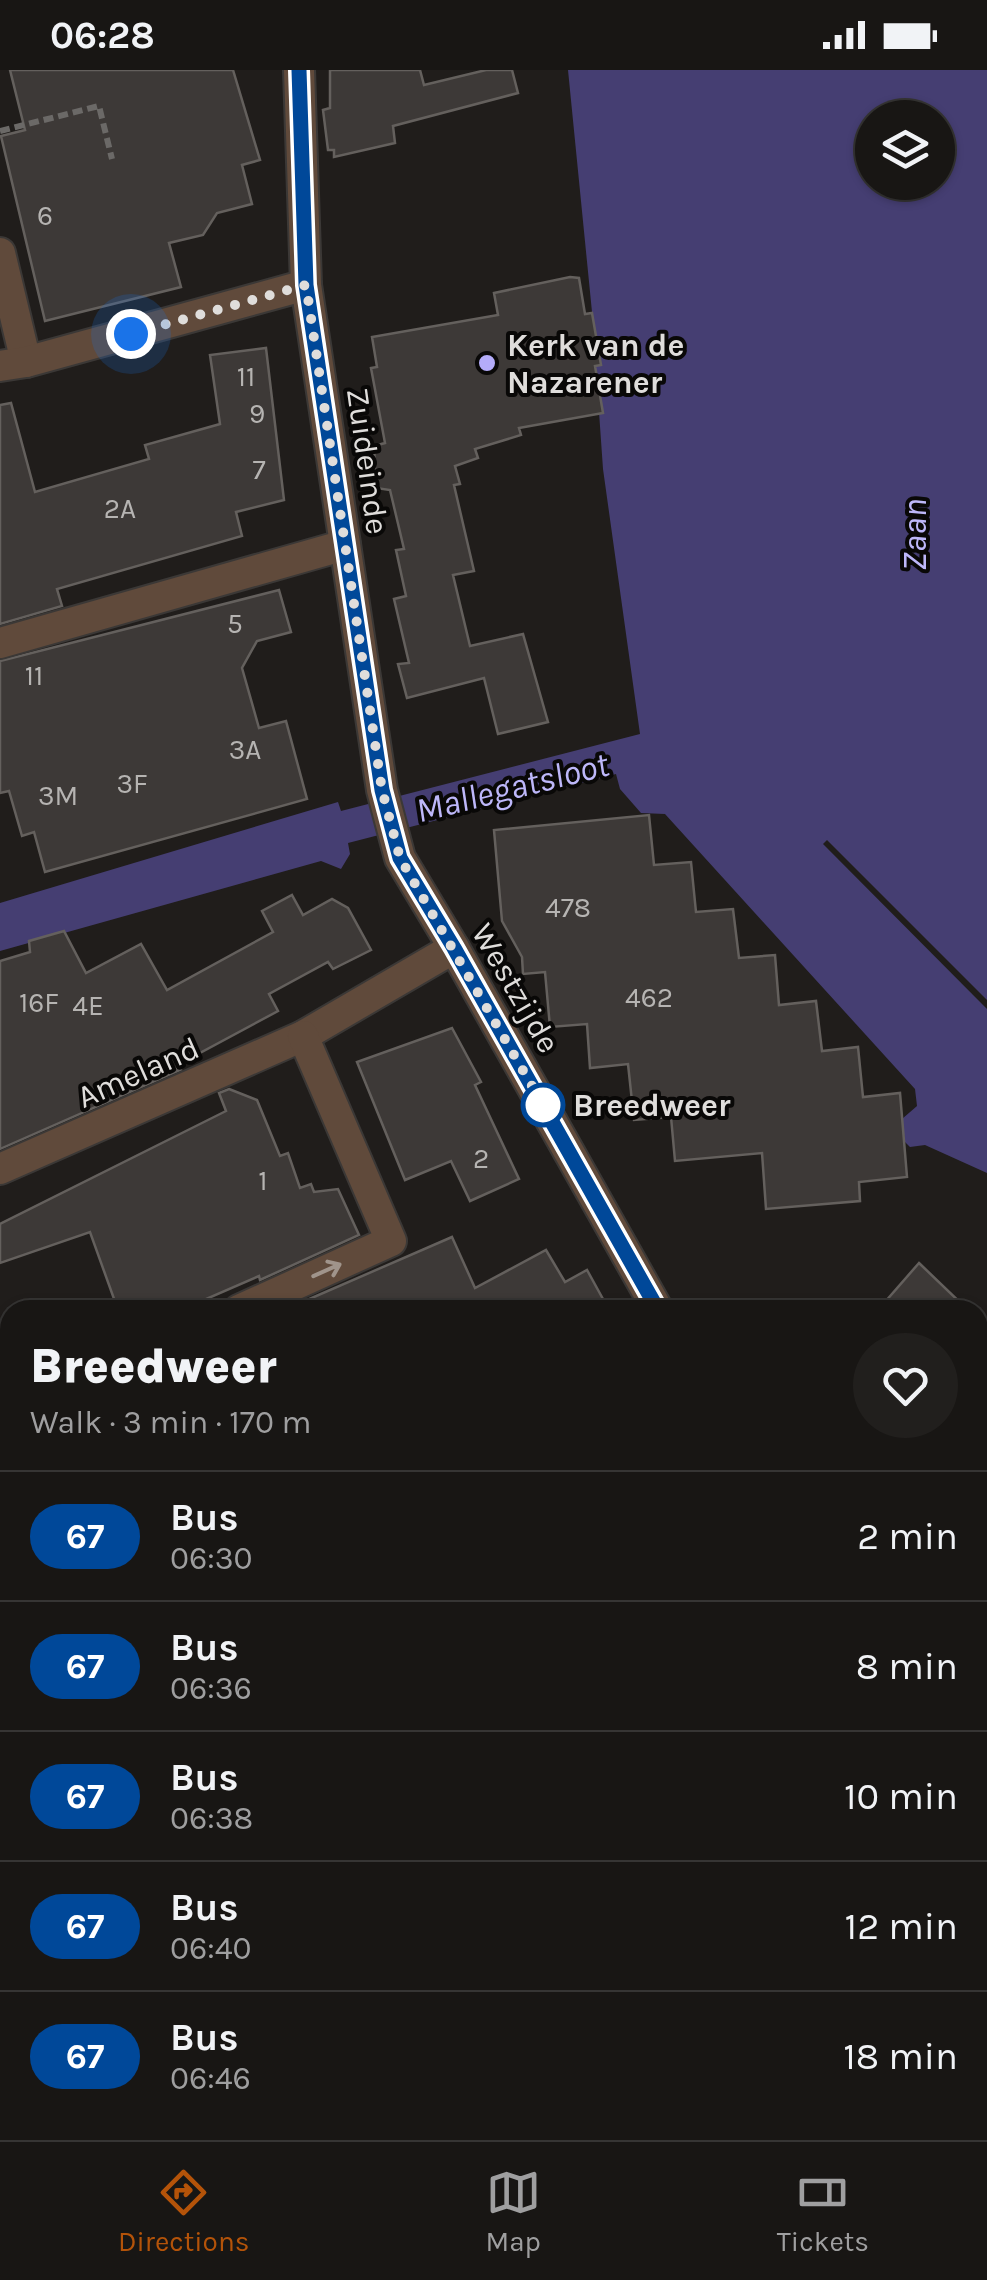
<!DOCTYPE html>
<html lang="en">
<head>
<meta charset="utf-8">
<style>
	body { margin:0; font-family:Karla,sans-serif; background:#211f1d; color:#f1f3f6; height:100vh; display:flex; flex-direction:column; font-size:38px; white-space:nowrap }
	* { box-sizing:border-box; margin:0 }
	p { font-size:32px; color:#9f9fa0 }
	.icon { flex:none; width:55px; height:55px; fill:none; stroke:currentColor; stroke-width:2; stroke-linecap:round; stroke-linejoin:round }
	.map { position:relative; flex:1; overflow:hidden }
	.details { position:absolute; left:0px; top:1230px; width:988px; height:840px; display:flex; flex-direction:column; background:#181614; border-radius:30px 30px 0 0; box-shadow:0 2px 8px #0004,0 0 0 2px #363534 }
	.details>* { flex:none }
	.badge { padding:0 20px; border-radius:32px; font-size:35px; line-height:65px }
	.fabs { position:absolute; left:855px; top:30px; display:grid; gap:20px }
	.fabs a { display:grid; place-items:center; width:100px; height:100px; border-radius:50%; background:#181614; box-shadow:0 2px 8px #0004,0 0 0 2px #363534; font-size:50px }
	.you { position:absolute; width:50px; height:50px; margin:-25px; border:8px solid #fff; border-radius:50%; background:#1a73e8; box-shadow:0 0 0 15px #1a73e833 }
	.map>.badge { position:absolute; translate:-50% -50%; box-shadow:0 0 0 5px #fff }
	.round { display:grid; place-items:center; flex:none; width:105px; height:105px; border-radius:52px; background:#211f1d }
	.overview { display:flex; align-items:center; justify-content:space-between; height:170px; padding:0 30px }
	h1 { font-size:48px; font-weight:800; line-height:75px }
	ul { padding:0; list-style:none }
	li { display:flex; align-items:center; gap:30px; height:130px; padding:0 30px; border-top:2px solid #363534 }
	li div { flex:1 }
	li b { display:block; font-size:38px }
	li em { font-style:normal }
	li .badge { min-width:110px; font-weight:700; text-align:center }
	.status { display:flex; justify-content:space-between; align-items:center; height:70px; padding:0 50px; background:#181614; direction:ltr }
	.status svg { height:28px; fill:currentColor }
	.dock { display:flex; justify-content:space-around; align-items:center; height:140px; border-top:2px solid #363534; background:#181614; font-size:28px; color:#9f9fa0 }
	.dock a { display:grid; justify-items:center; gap:5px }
	.dock .active { color:#b45309 }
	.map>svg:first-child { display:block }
	.green { fill:#2a2547 }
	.water { fill:#453e72; fill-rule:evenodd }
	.pier { fill:#201d1b }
	.building { fill:#3d3937; stroke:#64605d; stroke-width:2.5 }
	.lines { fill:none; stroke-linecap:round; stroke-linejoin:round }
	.minor-casing { stroke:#3b3836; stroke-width:34 }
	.path { stroke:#6b6967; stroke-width:6; stroke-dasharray:10 5; stroke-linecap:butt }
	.minor { stroke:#604a3b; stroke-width:30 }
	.rail-casing { stroke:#949290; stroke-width:11 }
	.rail { stroke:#090807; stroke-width:8; stroke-dasharray:22; stroke-linecap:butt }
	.oneway { stroke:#a0948b }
	.line-casing { stroke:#fff; stroke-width:22 }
	.line { stroke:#004899; stroke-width:15 }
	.walk { stroke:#dfdddb; stroke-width:10; stroke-dasharray:0 18 }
	.poi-dot { fill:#b4acf9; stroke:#090807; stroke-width:4 }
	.stop-dot { fill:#fff; stroke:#004899; stroke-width:5 }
	.labels { text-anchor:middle; stroke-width:8; stroke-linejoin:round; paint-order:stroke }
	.number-label { font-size:28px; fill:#b6b4b2 }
	.poi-label { font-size:32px; font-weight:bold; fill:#dfdddb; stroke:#090807; text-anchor:start }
	.street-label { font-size:32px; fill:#dfdddb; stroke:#090807 }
	.stop-label { font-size:32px; font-weight:bold; fill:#dfdddb; stroke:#090807; text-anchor:start }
	.water-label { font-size:35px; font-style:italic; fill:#bdb7f9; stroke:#090807 }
</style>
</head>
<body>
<div class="status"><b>06:28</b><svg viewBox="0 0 49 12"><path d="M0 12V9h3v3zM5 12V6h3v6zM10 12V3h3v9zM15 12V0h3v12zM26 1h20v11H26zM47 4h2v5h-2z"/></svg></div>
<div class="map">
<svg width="987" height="2070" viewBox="0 0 987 2070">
	<rect width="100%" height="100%" fill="#201d1b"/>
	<g class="green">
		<path d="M0,1950L10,1958V2060H52L63,2070H0Z"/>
		<path d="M319,2060H412L404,2070H310Z"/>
	</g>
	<path class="water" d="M568,0H987V1103L925,1075L910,1077L905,1072L902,1049L917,1036L915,1019L665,744L641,743L620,719L616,704L348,773L350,784L341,799L321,791L0,881V833L338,732L341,741L640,664L603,399L592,242ZM872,48H938V112H872Z"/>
	<path class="pier" d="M827,770L987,930V939L823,774Z"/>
	<g class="building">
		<path d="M10,0H233L260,90L242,95L252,134L217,143L203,165L169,173L181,217L45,251L1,66L25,60Z"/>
		<path d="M330,0H420L424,15L486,0H512L518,23L393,56L395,73L334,87V80H328L323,40L330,38Z"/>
		<path d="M570,207L579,208L585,244L592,243L601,295L595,296L603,343L519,358L521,365L475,379L478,388L455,396L460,414L454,415L474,501L453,505L470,576L523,564L548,652L498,664L484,608L407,628L398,594L409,593L394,529L406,526L396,480L404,479L390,420L376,418L374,376L385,373L371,298L377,297L372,267L498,245L494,223Z"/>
		<path d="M266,278L284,430L236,442L242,466L57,519L62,536L0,554V335L11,333L35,422L149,389L145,375L220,354L210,285Z"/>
		<path d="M279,520L291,562L257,571L242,598L259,658L286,651L307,729L45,802L34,762L22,766L9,721L0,723V591Z"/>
		<path d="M649,745L654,795L691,792L696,842L733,839L739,888L775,885L779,935L816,931L822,981L858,977L863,1027L900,1023L907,1107L859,1112L860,1131L766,1139L762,1083L675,1091L671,1047L634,1050L628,994L590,998L587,954L550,957L545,902L523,904L522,887L502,851L494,760Z"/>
		<path d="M292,825L303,845L332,829L348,838L371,880L333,899L328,892L269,924L278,941L174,997L180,1000L0,1079V891L30,882L29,871L64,861L86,903L141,874L167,920L273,862L262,841Z"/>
		<path d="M452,958L481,1012L475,1015L519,1109L470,1131L451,1091L405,1110L357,992Z"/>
		<path d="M229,1019L257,1030L280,1086L288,1083L300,1118L311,1114L314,1122L338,1119L359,1165L260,1210L259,1206L181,1240H118L90,1162L0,1193V1154L226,1041L219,1023Z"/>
		<path d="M452,1167L475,1218L546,1180L565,1212L587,1200L609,1240H284Z"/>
		<path d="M919,1193L968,1240H878Z"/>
	</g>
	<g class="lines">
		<defs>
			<g id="minor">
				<path d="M299,0L306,215L382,720L400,788L454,878L658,1240"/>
				<path d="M0,183L26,292"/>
				<path d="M0,296L26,292L306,215"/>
				<path d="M0,573L345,475"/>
				<path d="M0,1099L303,966L454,878"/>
				<path d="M239,1240L391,1171L303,966"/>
				<path d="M0,1348L10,1343"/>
				<path d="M978,1636L987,1644"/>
				<path d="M0,1651L10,1644"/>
				<path d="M978,1847L987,1839"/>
				<path d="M978,1873L987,1883"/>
				<path d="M0,1876L10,1875"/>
				<path d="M710,2070L721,2060"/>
			</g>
		</defs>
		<use href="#minor" class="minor-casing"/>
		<path class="path" d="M0,61L99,36L112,89"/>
		<use href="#minor" class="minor"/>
		<defs>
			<g id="rail">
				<path d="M978,1292L987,1282"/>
				<path d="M978,1328L987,1318"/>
				<path d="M238,2070L247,2060"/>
				<path d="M272,2070L281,2060"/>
			</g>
		</defs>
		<use href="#rail" class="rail-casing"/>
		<use href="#rail" class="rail"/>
	</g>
	<defs><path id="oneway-shaft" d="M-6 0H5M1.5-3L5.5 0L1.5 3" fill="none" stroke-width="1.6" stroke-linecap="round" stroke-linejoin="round" transform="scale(2.5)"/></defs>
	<use class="oneway" href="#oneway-shaft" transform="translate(327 1200) rotate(-24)"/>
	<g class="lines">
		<defs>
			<path id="line" d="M299,0L306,215L382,720L400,788L454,878L658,1240"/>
		</defs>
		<use href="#line" class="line-casing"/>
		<use href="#line" class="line"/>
		<path class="walk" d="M131,264L306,215L382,720L400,788L547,1042L543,1035"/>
	</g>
	<circle class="poi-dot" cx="487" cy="293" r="10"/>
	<circle class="stop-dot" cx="543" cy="1035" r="20"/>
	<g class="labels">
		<g class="number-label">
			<text x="45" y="155">6</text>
			<text x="246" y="316">11</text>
			<text x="257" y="353">9</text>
			<text x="259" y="409">7</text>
			<text x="120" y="448">2A</text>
			<text x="235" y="563">5</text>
			<text x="34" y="615">11</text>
			<text x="245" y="689">3A</text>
			<text x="132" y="723">3F</text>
			<text x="58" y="735">3M</text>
			<text x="568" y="847">478</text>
			<text x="649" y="937">462</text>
			<text x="39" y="942">16F</text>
			<text x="88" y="945">4E</text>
			<text x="481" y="1098">2</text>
			<text x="263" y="1120">1</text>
		</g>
		<g class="poi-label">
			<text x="507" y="286">Kerk van de<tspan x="507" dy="37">Nazarener</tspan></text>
		</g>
		<g class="street-label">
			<text transform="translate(368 391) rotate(82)" y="11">Zuideinde</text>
			<text transform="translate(516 918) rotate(60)" y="11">Westzijde</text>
			<text transform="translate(138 1002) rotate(-24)" y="11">Ameland</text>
		</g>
		<g class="stop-label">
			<text x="573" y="1046">Breedweer</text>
		</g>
		<g class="water-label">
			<text transform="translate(914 465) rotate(-90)" y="12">Zaan</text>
			<text transform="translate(512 717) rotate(-14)" y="12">Mallegatsloot</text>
		</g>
	</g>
</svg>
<div class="fabs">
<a><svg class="icon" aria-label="layers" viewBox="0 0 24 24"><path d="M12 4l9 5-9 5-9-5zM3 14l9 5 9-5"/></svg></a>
</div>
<div class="you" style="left:131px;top:264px"></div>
<section class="details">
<div class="overview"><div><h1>Breedweer</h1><p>Walk · 3 min · 170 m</p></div><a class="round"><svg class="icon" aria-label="heart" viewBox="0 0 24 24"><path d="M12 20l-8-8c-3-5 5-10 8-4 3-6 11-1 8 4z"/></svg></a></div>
<ul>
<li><span class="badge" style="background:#004899;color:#fff">67</span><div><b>Bus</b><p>06:30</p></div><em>2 min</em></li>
<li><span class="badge" style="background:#004899;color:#fff">67</span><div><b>Bus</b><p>06:36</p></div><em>8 min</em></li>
<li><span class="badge" style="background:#004899;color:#fff">67</span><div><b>Bus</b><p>06:38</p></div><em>10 min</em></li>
<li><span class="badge" style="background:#004899;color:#fff">67</span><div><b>Bus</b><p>06:40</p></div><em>12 min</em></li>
<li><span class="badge" style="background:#004899;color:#fff">67</span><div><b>Bus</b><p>06:46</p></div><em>18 min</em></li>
</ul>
</section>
</div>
<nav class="dock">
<a class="active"><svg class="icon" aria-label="directions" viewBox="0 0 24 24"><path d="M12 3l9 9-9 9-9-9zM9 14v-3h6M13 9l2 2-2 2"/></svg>Directions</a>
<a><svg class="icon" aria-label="map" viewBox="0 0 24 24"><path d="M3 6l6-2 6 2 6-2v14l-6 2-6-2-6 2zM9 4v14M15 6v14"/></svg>Map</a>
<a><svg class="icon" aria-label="tickets" viewBox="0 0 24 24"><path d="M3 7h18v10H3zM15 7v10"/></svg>Tickets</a>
</nav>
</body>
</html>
